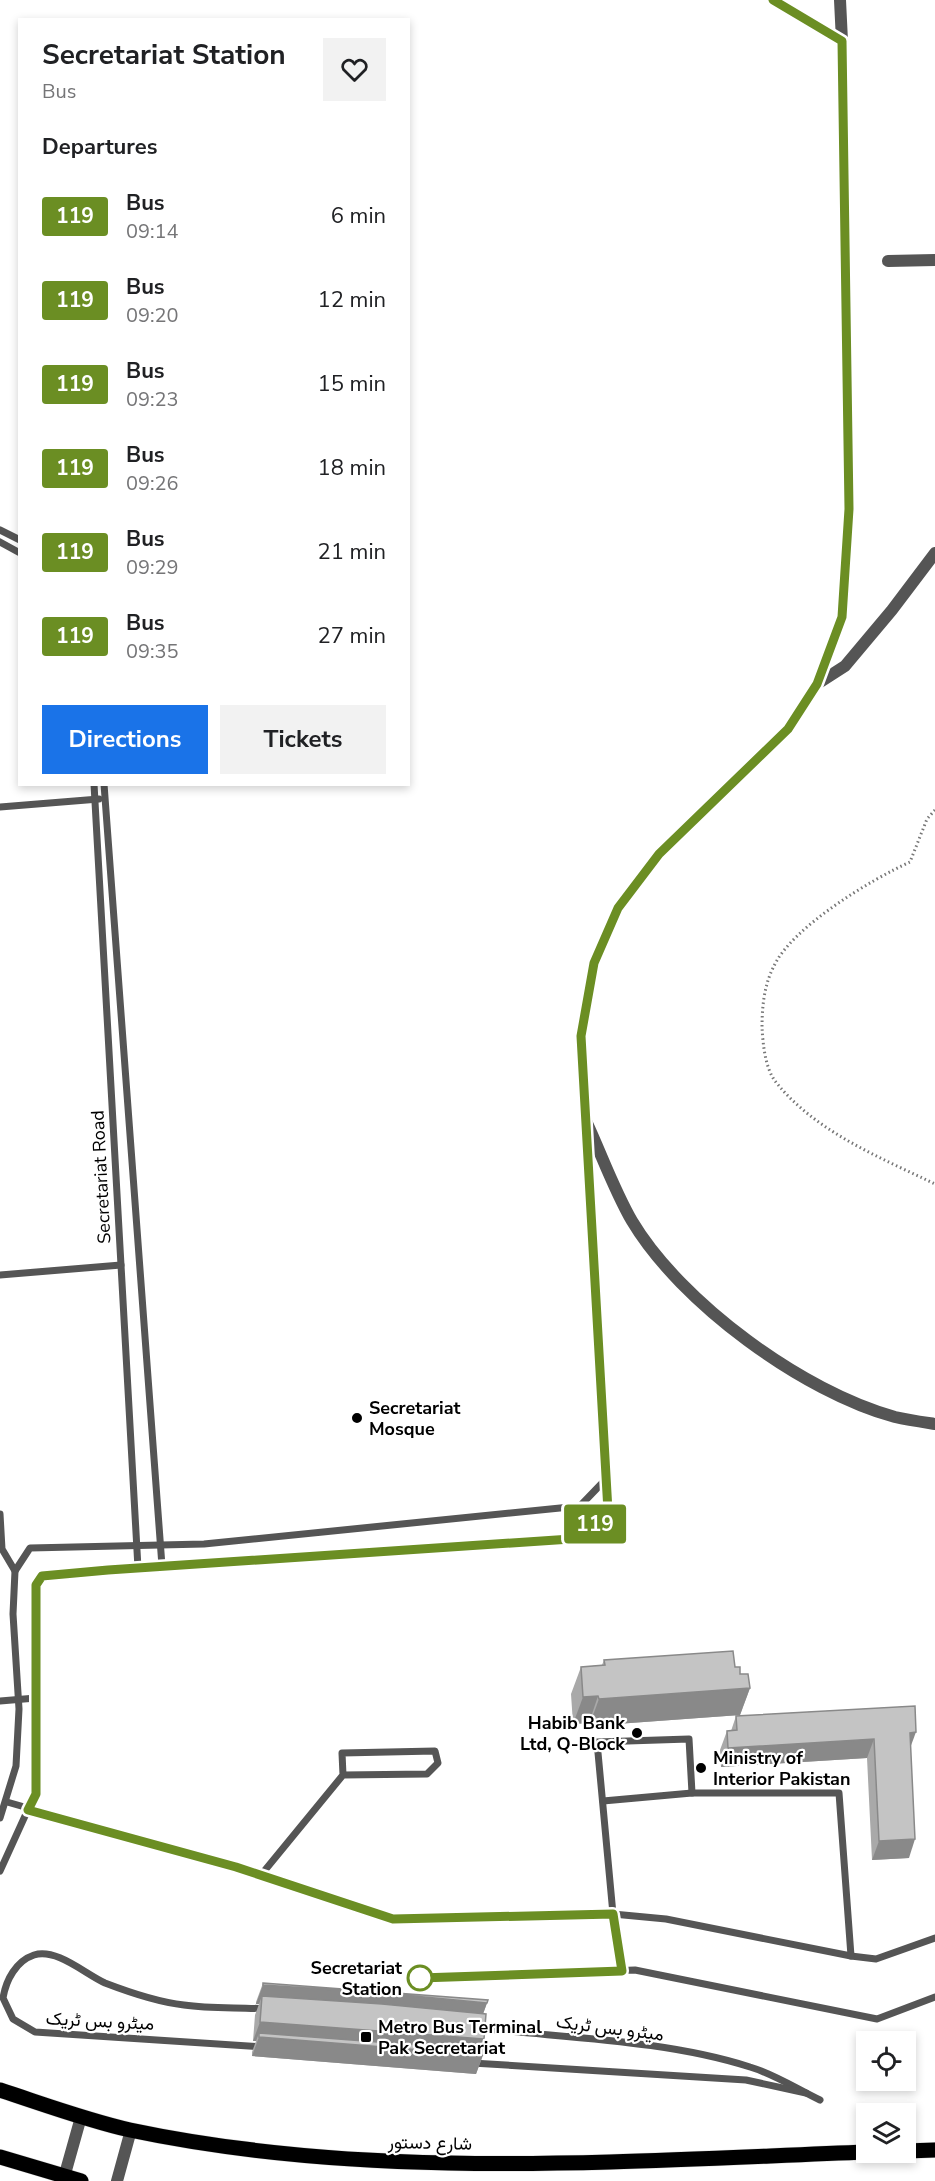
<!DOCTYPE html>
<html lang="en">
<head>
<meta charset="utf-8">
<style>
	body { margin:0; font-family:"Nunito Sans",Vazirmatn,sans-serif; background:#f2f2f2; color:#202124; height:100vh; display:flex; flex-direction:column; font-size:22px; white-space:nowrap }
	* { box-sizing:border-box; margin:0 }
	p { font-size:20px; color:#757577 }
	.icon { flex:none; width:33px; height:33px; fill:none; stroke:currentColor; stroke-width:2; stroke-linecap:round; stroke-linejoin:round }
	.map { position:relative; flex:1; overflow:hidden }
	.details { position:absolute; left:18px; top:18px; width:392px; height:768px; display:flex; flex-direction:column; background:#fff; border-radius:0px; box-shadow:0 3px 9px #0003 }
	.details>* { flex:none }
	.badge { padding:0 12px; border-radius:4px; font-size:21px; line-height:39px }
	.buttons { position:absolute; left:856px; top:2031px; display:grid; gap:12px }
	.buttons a { display:grid; place-items:center; width:60px; height:60px; border-radius:0px; background:#fff; box-shadow:0 3px 9px #0003; font-size:30px }
	.map>.badge { position:absolute; translate:-50% -50%; box-shadow:0 0 0 3px #fff }
	h2 { padding:0 24px; font-size:22px; line-height:54px }
	.round { display:grid; place-items:center; flex:none; width:63px; height:63px; border-radius:0px; background:#f2f2f2 }
	.head { display:flex; align-items:center; justify-content:space-between; height:102px; padding:0 24px }
	h1 { font-size:28px; font-weight:700; line-height:45px }
	.button { display:flex; gap:12px; margin-top:auto; padding:12px 24px }
	.button a { flex:1; height:69px; border-radius:0px; background:#1a73e8; color:#fff; font-size:24px; font-weight:700; line-height:69px; text-align:center }
	.button a+a { background:#f2f2f2; color:#202124 }
	ul { padding:0; list-style:none }
	li { display:flex; align-items:center; gap:18px; height:84px; padding:0 24px }
	li div { flex:1 }
	li b { display:block; font-size:22px }
	li em { font-style:normal }
	li .badge { min-width:66px; font-weight:700; text-align:center }
	.map>svg:first-child { display:block }
	.lines { fill:none; stroke-linecap:round; stroke-linejoin:round }
	.primary-casing { stroke:#dbdbdb; stroke-width:16 }
	.path { stroke:#777; stroke-width:3; stroke-dasharray:1.5 3; stroke-linecap:butt }
	.service { stroke:#555; stroke-width:7 }
	.minor { stroke:#555; stroke-width:12 }
	.tertiary { stroke:#555; stroke-width:12 }
	.primary { stroke:#000; stroke-width:15 }
	.wall { fill:#a9a9a9 }
	.shaded-wall { fill:#898989 }
	.building { fill:#c4c4c4; stroke:#898989; stroke-width:1.5 }
	.line-casing { stroke:#fff; stroke-width:14 }
	.line { stroke:#6b8e23; stroke-width:9 }
	.poi-dot { fill:#000; stroke:#fff; stroke-width:2 }
	.stop-dot { fill:#fff; stroke:#6b8e23; stroke-width:3 }
	.labels { text-anchor:middle; stroke-width:4.5; stroke-linejoin:round; paint-order:stroke }
	.street-label { font-size:18px; fill:#000; stroke:#fff }
	.poi-label { font-size:18px; font-weight:bold; fill:#000; stroke:#fff; text-anchor:start }
	.stop-label { font-size:18px; font-weight:bold; fill:#000; stroke:#fff; text-anchor:end }
</style>
</head>
<body>
<div class="map">
<svg width="935" height="2181" viewBox="0 0 935 2181">
	<rect width="100%" height="100%" fill="#fff"/>
	<g class="lines">
		<defs>
			<g id="primary">
				<path d="M0,2090C43,2104 86,2120 130,2130C371,2181 623,2161 867,2152"/>
				<path d="M906,2151L935,2150"/>
				<path d="M0,2157L81,2181"/>
			</g>
		</defs>
		<use href="#primary" class="primary-casing"/>
		<path class="path" d="M935,810L927,819L910,862C872,879 792,927 774,966C764,985 762,1007 762,1028C763,1044 765,1067 775,1081C814,1131 879,1157 935,1184"/>
		<g class="service">
			<path d="M0,530L20,540"/>
			<path d="M0,542L20,553"/>
			<path d="M94,784L138,1568"/>
			<path d="M104,784L162,1566"/>
			<path d="M0,807L99,799"/>
			<path d="M0,1275L121,1265"/>
			<path d="M0,1514L2,1549L15,1571"/>
			<path d="M0,1701L36,1698"/>
			<path d="M603,1801L692,1793"/>
			<path d="M7,1802L235,1867L393,1919L613,1914L666,1919L851,1956L876,1959L935,1938"/>
			<path d="M0,1818L16,1766L19,1709L13,1614L15,1571L30,1548L204,1544L580,1506L606,1479"/>
			<path d="M0,1871L35,1794L36,1585L42,1576L571,1539L595,1524L608,1511"/>
			<path d="M261,1875L343,1775L427,1774L438,1763L435,1751L342,1753L343,1775"/>
			<path d="M622,1971L613,1914L597,1742L689,1739L692,1793H839L851,1956"/>
			<path d="M420,1978L635,1970L877,2019L935,1997"/>
			<path d="M478,2028C566,2038 666,2040 750,2067C774,2074 797,2089 820,2100"/>
			<path d="M263,2047L35,2032L13,2019L3,1998C6,1980 16,1961 34,1955C57,1948 85,1974 105,1983C131,1993 157,2002 184,2005C211,2009 239,2007 267,2009"/>
			<path d="M472,2063L746,2080L806,2093"/>
		</g>
		<g class="minor">
			<path d="M773,0L842,41L849,509L842,617L817,684"/>
			<path d="M840,0L842,41"/>
			<path d="M888,261L935,260"/>
			<path d="M586,1121C601,1153 614,1190 632,1221C681,1303 803,1392 895,1417C908,1420 922,1422 935,1424"/>
			<path d="M608,1511L581,1036L594,963L618,908L659,854L788,729L817,684L845,666L892,610L935,553"/>
		</g>
		<g class="tertiary">
			<path d="M63,2181L81,2117"/>
			<path d="M117,2181L131,2130"/>
		</g>
		<use href="#primary" class="primary"/>
	</g>
	<g class="wall">
		<path d="M604,1660L735,1667L750,1688L740,1715L589,1726V1723L573,1724L571,1694L581,1667L602,1665Z"/>
		<path d="M915,1706L910,1748L909,1858L872,1860L867,1758L721,1767L720,1750L727,1731H731L736,1716Z"/>
		<path d="M263,1983L487,2003L483,2014L484,2039L480,2050L483,2055L476,2074L252,2056V2052L256,2041H253L255,2015L259,2004H256V2002Z"/>
	</g>
	<g class="shaded-wall">
		<path d="M750,1688L740,1715L589,1726L599,1699Z"/>
		<path d="M598,1696L589,1723L573,1724L583,1697Z"/>
		<path d="M916,1732L909,1751L910,1733Z"/>
		<path d="M874,1739L867,1758L721,1767L728,1748Z"/>
		<path d="M915,1839L909,1858L872,1860L879,1841Z"/>
		<path d="M263,1985L383,1993L487,2003L480,2022L262,1996L259,2004H256Z"/>
		<path d="M260,2022L484,2039L478,2055H483L476,2074L252,2056L259,2037V2033L256,2041H253Z"/>
	</g>
	<g class="building">
		<path d="M733,1651L735,1667H740V1674H748L750,1688L599,1699L598,1696L583,1697L581,1667L605,1665L604,1660Z"/>
		<path d="M915,1706L916,1732L910,1733L915,1839L879,1841L874,1739L728,1748L727,1731L737,1730L736,1716Z"/>
		<path d="M263,1983L488,2000L487,2003L383,1993L263,1985Z"/>
		<path d="M262,1996L382,2004L486,2014L484,2039L260,2022Z"/>
		<path d="M259,2033L483,2050V2055L259,2037Z"/>
	</g>
	<g class="lines">
		<defs>
			<path id="line" d="M420,1978L622,1971L613,1914L393,1919L236,1867L28,1810L36,1794V1585L42,1576L108,1570L571,1539L595,1524L608,1511L581,1036L594,963L618,908L659,854L788,729L817,684L842,617L849,509L842,41L773,0"/>
		</defs>
		<use href="#line" class="line-casing"/>
		<use href="#line" class="line"/>
	</g>
	<g class="poi-dot">
		<circle cx="357" cy="1418" r="6"/>
		<circle cx="637" cy="1733" r="6"/>
		<circle cx="701" cy="1768" r="6"/>
		<rect x="360" y="2031" width="12" height="12" rx="3"/>
	</g>
	<circle class="stop-dot" cx="420" cy="1978" r="12"/>
	<g class="labels">
		<g class="street-label">
			<text transform="translate(101 1177) rotate(-93)" y="6">Secretariat Road</text>
			<text transform="translate(100 2021) rotate(3)" y="6">میٹرو بس ٹریک</text>
			<text transform="translate(610 2028) rotate(7)" y="6">میٹرو بس ٹریک</text>
			<text transform="translate(430 2143) rotate(1)" y="6">شارع دستور</text>
		</g>
		<g class="poi-label">
			<text x="369" y="1414">Secretariat<tspan x="369" dy="21">Mosque</tspan></text>
			<text x="625" y="1729" text-anchor="end">Habib Bank<tspan x="625" dy="21">Ltd, Q-Block</tspan></text>
			<text x="713" y="1764">Ministry of<tspan x="713" dy="21">Interior Pakistan</tspan></text>
			<text x="378" y="2033">Metro Bus Terminal<tspan x="378" dy="21">Pak Secretariat</tspan></text>
		</g>
		<g class="stop-label">
			<text x="402" y="1974">Secretariat<tspan x="402" dy="21">Station</tspan></text>
		</g>
	</g>
</svg>
<div class="buttons">
<a><svg class="icon" aria-label="locate" viewBox="0 0 24 24"><circle cx="12" cy="12" r="6"/><path d="M12 2v4M12 18v4M2 12h4M18 12h4"/></svg></a>
<a><svg class="icon" aria-label="layers" viewBox="0 0 24 24"><path d="M12 4l9 5-9 5-9-5zM3 14l9 5 9-5"/></svg></a>
</div>
<b class="badge" style="left:595px;top:1524px;background:#6b8e23;color:#fff">119</b>
<section class="details">
<div class="head"><div><h1>Secretariat Station</h1><p>Bus</p></div><a class="round"><svg class="icon" aria-label="heart" viewBox="0 0 24 24"><path d="M12 20l-8-8c-3-5 5-10 8-4 3-6 11-1 8 4z"/></svg></a></div>
<h2>Departures</h2>
<ul>
<li><span class="badge" style="background:#6b8e23;color:#fff">119</span><div><b>Bus</b><p>09:14</p></div><em>6 min</em></li>
<li><span class="badge" style="background:#6b8e23;color:#fff">119</span><div><b>Bus</b><p>09:20</p></div><em>12 min</em></li>
<li><span class="badge" style="background:#6b8e23;color:#fff">119</span><div><b>Bus</b><p>09:23</p></div><em>15 min</em></li>
<li><span class="badge" style="background:#6b8e23;color:#fff">119</span><div><b>Bus</b><p>09:26</p></div><em>18 min</em></li>
<li><span class="badge" style="background:#6b8e23;color:#fff">119</span><div><b>Bus</b><p>09:29</p></div><em>21 min</em></li>
<li><span class="badge" style="background:#6b8e23;color:#fff">119</span><div><b>Bus</b><p>09:35</p></div><em>27 min</em></li>
</ul>
<div class="button"><a>Directions</a><a>Tickets</a></div>
</section>
</div>
</body>
</html>
